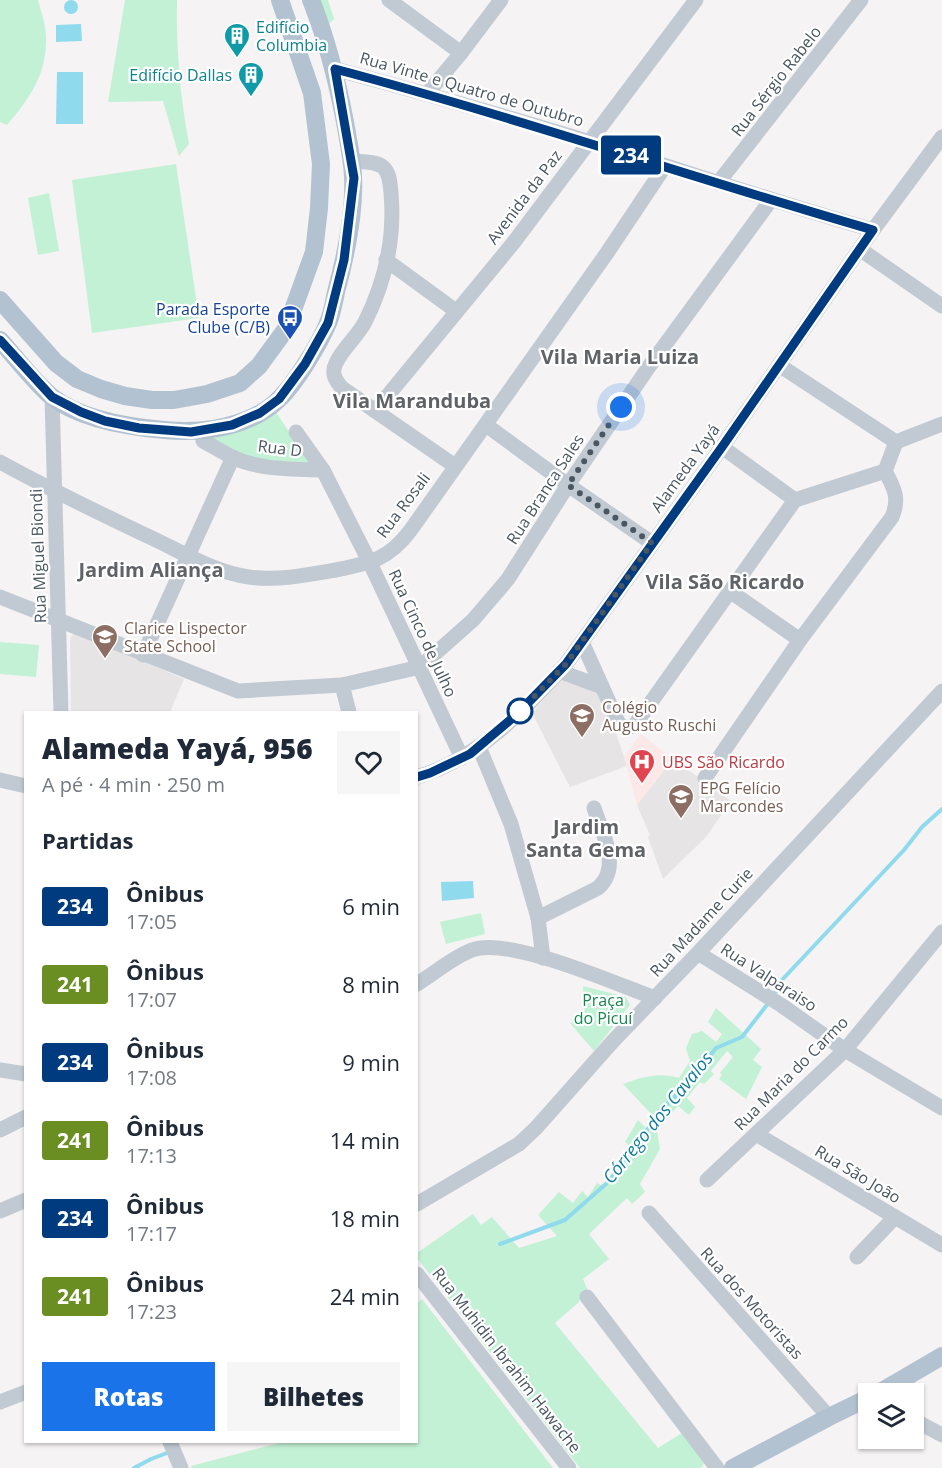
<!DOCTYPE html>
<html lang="pt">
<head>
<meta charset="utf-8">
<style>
	body { margin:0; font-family:"Open Sans",sans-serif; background:#f6f6f7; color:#1f2937; height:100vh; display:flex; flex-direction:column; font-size:22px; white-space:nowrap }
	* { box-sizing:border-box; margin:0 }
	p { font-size:20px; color:#747a83 }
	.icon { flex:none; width:33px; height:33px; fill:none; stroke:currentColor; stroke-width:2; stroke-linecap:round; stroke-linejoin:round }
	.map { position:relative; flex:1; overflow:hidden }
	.drawer { position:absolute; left:24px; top:711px; width:394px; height:732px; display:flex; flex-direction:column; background:#fff; border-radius:0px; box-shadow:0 2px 4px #0004 }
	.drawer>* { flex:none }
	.badge { padding:0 12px; border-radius:4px; font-size:21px; line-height:39px }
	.tools { position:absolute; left:858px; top:1383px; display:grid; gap:12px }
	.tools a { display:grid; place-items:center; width:66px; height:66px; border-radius:0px; background:#fff; box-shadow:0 2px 4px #0004; font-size:30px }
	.you { position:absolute; width:30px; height:30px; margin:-15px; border:4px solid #fff; border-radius:50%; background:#1a73e8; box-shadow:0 0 0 9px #1a73e833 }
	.map>.badge { position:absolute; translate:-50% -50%; box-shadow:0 0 0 3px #fff }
	h2 { padding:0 18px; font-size:22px; line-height:54px }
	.round { display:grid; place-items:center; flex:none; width:63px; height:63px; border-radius:0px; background:#f6f6f7 }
	.head { display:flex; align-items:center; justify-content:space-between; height:102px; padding:0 18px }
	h1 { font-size:28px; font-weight:800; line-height:45px }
	.button { display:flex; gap:12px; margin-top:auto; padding:12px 18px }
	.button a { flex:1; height:69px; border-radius:0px; background:#1a73e8; color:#fff; font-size:24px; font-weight:800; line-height:69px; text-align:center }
	.button a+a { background:#f6f6f7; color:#1f2937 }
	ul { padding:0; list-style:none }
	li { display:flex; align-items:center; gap:18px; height:78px; padding:0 18px }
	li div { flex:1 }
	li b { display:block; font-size:22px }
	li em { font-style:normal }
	li .badge { min-width:66px; font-weight:700; text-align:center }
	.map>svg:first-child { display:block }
	.education { fill:#e6e4e5 }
	.medical { fill:#fce8e6 }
	.green { fill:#c3f1d5 }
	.water { fill:#90daee }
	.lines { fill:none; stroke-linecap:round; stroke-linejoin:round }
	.stream { stroke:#90daee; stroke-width:4 }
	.minor { stroke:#c1cad2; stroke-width:15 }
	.major { stroke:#b3c2d1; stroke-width:18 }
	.line-casing { stroke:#fff; stroke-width:14 }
	.line { stroke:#003b80; stroke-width:9 }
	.walk { stroke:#4a5661; stroke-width:6; stroke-dasharray:0 10.8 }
	.stop-dot { fill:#fff; stroke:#003b80; stroke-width:3 }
	.labels { text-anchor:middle; stroke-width:4.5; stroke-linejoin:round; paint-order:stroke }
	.culture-label { font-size:16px; fill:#0d838f; stroke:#fff; text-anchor:start }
	.street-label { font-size:16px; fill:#4a5661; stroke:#fff }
	.transit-label { font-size:16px; fill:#164399; stroke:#fff; text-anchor:end }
	.education-label { font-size:16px; fill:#785e54; stroke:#fff; text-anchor:start }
	.health-label { font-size:16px; fill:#be3a42; stroke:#fff; text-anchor:start }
	.park-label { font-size:16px; fill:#17864f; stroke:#fff }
	.water-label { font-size:18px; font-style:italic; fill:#0c7c9b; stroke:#fff }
	.quarter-label { font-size:20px; font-weight:bold; fill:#5f6368; stroke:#fff }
</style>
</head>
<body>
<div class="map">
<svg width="942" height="1468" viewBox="0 0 942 1468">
	<rect width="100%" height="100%" fill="#f5f3f3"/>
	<g class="education">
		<path d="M77,633L184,679L170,712H71L70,641L72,635Z"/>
		<path d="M563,678L599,690L615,730L627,766L570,787L532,713Z"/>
		<path d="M673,759L731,801L706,837L663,879L648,837L650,835L637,805Z"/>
	</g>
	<path class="medical" d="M641,734L673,759L637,805L624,757Z"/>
	<g class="green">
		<path d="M0,0H38C41,12 46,25 46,37C47,74 30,98 7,125L0,122Z"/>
		<path d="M125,0H177C176,47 180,97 189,144L179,156L163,101L108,102Z"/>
		<path d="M313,0H328L334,19L324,29Z"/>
		<path d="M176,164L199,318L92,333L72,180Z"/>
		<path d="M49,193L59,251L38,255L28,198Z"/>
		<path d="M276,412L311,466L239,456L204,432Z"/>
		<path d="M0,642L39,645L36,677L0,674Z"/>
		<path d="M481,913L485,934L446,944L440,922Z"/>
		<path d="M583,986L626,997L630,1005L594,1051L570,1023L585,1017Z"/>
		<path d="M716,1008L761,1049L753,1060L762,1067L746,1099L719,1079L722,1075L720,1073L733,1057L727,1051L711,1071L714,1074L704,1084L700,1082L687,1098L695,1107L689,1115L678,1106L657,1131L660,1149L640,1184L645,1192L632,1204L627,1198L589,1234L609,1259L583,1279L587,1289L578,1303L555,1323L658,1448L682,1433L705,1458L703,1466L700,1468H580L417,1258V1253L473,1214L481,1225L492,1217L519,1248L557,1236L538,1215L559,1192L573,1203L582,1191L588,1197L597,1183L604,1187L635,1150L625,1142L638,1120L647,1129L656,1119L623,1084C643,1077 658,1072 679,1078L690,1061L686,1048L692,1034L702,1031L716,1042L722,1034L708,1022Z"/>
		<path d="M422,1299L553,1468H192L191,1466L283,1442H417V1303Z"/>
	</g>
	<g class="water">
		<circle cx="71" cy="7" r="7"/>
		<path d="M81,24L82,41L56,42V25Z"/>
		<path d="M57,72H83V124H56Z"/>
		<path d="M473,881L474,898L442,901L441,882Z"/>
	</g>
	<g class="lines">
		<g class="stream">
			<path d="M774,995L781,981L904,850L922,827L942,809"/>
			<path d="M500,1244L565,1220L607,1183L633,1151L659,1112L687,1085L716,1048L742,1037L770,1001"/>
			<path d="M134,1468L151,1459L167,1453"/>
		</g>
		<g class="minor">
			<path d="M389,0L461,53"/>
			<path d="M335,69C420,92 505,116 590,142C684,171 778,203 873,230"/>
			<path d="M427,94L461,53L501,0"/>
			<path d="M352,161C361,162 376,161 383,167C390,173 390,184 391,193C395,238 385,282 365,322C357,337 343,348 336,363C331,373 335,380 342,388L455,466"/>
			<path d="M718,183L861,0"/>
			<path d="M861,250L942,306"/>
			<path d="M386,260L456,311"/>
			<path d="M779,365L896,442"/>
			<path d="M52,397L61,712"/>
			<path d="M375,411L514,242L696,0"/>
			<path d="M486,425L568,485L652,543"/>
			<path d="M296,432L323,470L370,563L462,758"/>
			<path d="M203,441C213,446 222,452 232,457C259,470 294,469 323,470"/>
			<path d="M896,442L942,424"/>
			<path d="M722,447L795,500"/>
			<path d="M0,462C51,490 103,515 156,540C185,554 217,573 249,577C277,581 308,575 336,570C370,563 388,560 410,531L607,253L665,166"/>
			<path d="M731,592L800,640"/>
			<path d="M0,597L238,691L342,685L420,667L473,620L508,579L568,485L648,368L771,200"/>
			<path d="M582,642L619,724L626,728L634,726L795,500L885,471"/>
			<path d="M143,655L233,457"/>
			<path d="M559,671L602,687"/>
			<path d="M342,685L349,712"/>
			<path d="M479,747L511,824L538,918L543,958"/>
			<path d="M417,777C480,758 523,711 566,664L722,447L873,230L942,137"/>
			<path d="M705,778L800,640L892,517C900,498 894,488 885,471L896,442"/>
			<path d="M0,780L26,786"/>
			<path d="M538,918L598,888C622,867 602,833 594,808"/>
			<path d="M698,953L781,1005L845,1050L942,1108"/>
			<path d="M417,984C435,973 453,957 472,950C509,936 616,984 655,998"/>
			<path d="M0,1070L26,1074"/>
			<path d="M0,1130L26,1117"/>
			<path d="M756,1134L942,1245"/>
			<path d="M707,1180L845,1050L942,932"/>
			<path d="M417,1204L519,1144L536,1128L614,1040L698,953L942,691"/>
			<path d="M0,1211L26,1200"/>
			<path d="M649,1213L829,1417"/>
			<path d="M857,1257L895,1217"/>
			<path d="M417,1274L569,1468"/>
			<path d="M587,1297L717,1468"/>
			<path d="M0,1402L26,1392"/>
			<path d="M914,1420L942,1435"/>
			<path d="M170,1442L181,1468"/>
		</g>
		<g class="major">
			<path d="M0,300L56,363L77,379L101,389L125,396L152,400H174L207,394L240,383L259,366L286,329L314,252L319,208L321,164L312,93L280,0"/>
			<path d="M0,340C15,357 36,384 52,397C80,419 130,427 164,430C202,434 251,427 279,399C295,384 320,343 328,323C332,314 334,302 336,292C346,255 355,214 353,176C352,158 348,140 345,122C337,80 327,40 311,0"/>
			<path d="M877,1394L942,1356"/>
			<path d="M733,1468L829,1417L868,1398"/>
		</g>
	</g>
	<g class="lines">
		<defs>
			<path id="line" d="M0,340L52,397L81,412L105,421L139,428L191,432L232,425L260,413L279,399L305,364L328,323L344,260L354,178L335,69C516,117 693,178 873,230L722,447L566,664L516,715L470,754L430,773L417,777"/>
		</defs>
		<use href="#line" class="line-casing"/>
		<use href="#line" class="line"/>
		<path class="walk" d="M520,711L516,715L566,664L652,543L568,485L621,407"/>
	</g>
	<defs>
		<symbol id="building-pin" viewBox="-11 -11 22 30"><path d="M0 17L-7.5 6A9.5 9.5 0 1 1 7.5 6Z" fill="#0f9aa8" stroke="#fff"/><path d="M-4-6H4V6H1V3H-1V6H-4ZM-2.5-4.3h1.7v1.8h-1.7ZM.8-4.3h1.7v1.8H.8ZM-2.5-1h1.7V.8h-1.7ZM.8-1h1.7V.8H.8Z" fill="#fff"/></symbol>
		<symbol id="bus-pin" viewBox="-11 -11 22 30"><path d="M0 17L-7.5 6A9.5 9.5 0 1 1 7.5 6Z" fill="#1a4fb4" stroke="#fff"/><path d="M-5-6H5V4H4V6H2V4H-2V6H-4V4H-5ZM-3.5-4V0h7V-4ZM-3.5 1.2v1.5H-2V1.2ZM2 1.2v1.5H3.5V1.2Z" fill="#fff"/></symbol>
		<symbol id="school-pin" viewBox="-11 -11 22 30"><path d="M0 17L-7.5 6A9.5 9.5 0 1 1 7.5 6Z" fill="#8d6e63" stroke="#fff"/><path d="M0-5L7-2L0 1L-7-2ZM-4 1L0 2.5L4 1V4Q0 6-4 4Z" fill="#fff"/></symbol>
		<symbol id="hospital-pin" viewBox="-11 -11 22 30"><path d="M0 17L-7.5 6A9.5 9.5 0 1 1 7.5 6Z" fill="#e0444e" stroke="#fff"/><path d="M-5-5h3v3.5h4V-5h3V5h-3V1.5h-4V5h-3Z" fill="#fff"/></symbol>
	</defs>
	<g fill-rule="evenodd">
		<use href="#building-pin" x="222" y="21" width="30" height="40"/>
		<use href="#building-pin" x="236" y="60" width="30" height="40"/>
		<use href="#bus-pin" x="275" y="303" width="30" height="40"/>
		<use href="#school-pin" x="90" y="622" width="30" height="40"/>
		<use href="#school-pin" x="567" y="701" width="30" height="40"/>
		<use href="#hospital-pin" x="627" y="747" width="30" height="40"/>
		<use href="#school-pin" x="666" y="782" width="30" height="40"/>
	</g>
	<circle class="stop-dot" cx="520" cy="711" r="12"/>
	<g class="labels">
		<g class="culture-label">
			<text x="256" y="33">Edifício<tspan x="256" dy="18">Columbia</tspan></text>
			<text x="232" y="81" text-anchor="end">Edifício Dallas</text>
		</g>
		<g class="street-label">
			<text transform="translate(776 81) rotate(-52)" y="6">Rua Sérgio Rabelo</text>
			<text transform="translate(472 89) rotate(16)" y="6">Rua Vinte e Quatro de Outubro</text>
			<text transform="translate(524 197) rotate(-53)" y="6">Avenida da Paz</text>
			<text transform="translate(280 448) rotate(7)" y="6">Rua D</text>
			<text transform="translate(685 468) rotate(-54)" y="6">Alameda Yayá</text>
			<text transform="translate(545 489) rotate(-57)" y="6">Rua Branca Sales</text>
			<text transform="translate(403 505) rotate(-53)" y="6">Rua Rosali</text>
			<text transform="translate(38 556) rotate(-92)" y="6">Rua Miguel Biondi</text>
			<text transform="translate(423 633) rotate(65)" y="6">Rua Cinco de Julho</text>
			<text transform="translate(701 922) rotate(-47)" y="6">Rua Madame Curie</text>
			<text transform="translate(769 977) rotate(33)" y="6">Rua Valparaiso</text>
			<text transform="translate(791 1073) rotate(-45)" y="6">Rua Maria do Carmo</text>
			<text transform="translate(858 1174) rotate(31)" y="6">Rua São João</text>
			<text transform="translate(752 1303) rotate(48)" y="6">Rua dos Motoristas</text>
			<text transform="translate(507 1360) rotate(52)" y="6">Rua Muhidin Ibrahim Hawache</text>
		</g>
		<g class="transit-label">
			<text x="270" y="315">Parada Esporte<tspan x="270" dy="18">Clube (C/B)</tspan></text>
		</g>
		<g class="education-label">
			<text x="124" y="634">Clarice Lispector<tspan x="124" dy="18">State School</tspan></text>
			<text x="602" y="713">Colégio<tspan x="602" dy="18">Augusto Ruschi</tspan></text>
			<text x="700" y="794">EPG Felício<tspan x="700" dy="18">Marcondes</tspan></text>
		</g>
		<g class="health-label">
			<text x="662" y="768">UBS São Ricardo</text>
		</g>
		<g class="park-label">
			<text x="603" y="1006">Praça<tspan x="603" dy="18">do Picuí</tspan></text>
		</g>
		<g class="water-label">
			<text transform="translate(658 1118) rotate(-51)" y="6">Córrego dos Cavalos</text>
		</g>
		<g class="quarter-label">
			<text x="620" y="364">Vila Maria Luiza</text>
			<text x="412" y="408">Vila Maranduba</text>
			<text x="151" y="577">Jardim Aliança</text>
			<text x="725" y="589">Vila São Ricardo</text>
			<text x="586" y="834">Jardim<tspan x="586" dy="23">Santa Gema</tspan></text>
		</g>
	</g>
</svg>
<div class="tools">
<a><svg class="icon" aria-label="layers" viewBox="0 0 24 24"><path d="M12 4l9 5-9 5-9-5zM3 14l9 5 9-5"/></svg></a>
</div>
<div class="you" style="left:621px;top:407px"></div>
<b class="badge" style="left:631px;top:155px;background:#003b80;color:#fff">234</b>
<section class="drawer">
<div class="head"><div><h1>Alameda Yayá, 956</h1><p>A pé · 4 min · 250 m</p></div><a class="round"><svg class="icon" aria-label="heart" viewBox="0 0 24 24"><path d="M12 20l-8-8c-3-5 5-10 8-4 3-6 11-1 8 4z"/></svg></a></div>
<h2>Partidas</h2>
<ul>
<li><span class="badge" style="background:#003b80;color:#fff">234</span><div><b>Ônibus</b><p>17:05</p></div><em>6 min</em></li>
<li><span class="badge" style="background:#6b8e23;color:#fff">241</span><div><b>Ônibus</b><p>17:07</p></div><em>8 min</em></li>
<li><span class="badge" style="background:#003b80;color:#fff">234</span><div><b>Ônibus</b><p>17:08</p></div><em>9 min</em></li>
<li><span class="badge" style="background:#6b8e23;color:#fff">241</span><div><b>Ônibus</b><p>17:13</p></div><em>14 min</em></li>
<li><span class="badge" style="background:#003b80;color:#fff">234</span><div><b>Ônibus</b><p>17:17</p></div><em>18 min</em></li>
<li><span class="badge" style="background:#6b8e23;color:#fff">241</span><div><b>Ônibus</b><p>17:23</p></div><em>24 min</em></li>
</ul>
<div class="button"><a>Rotas</a><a>Bilhetes</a></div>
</section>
</div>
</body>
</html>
